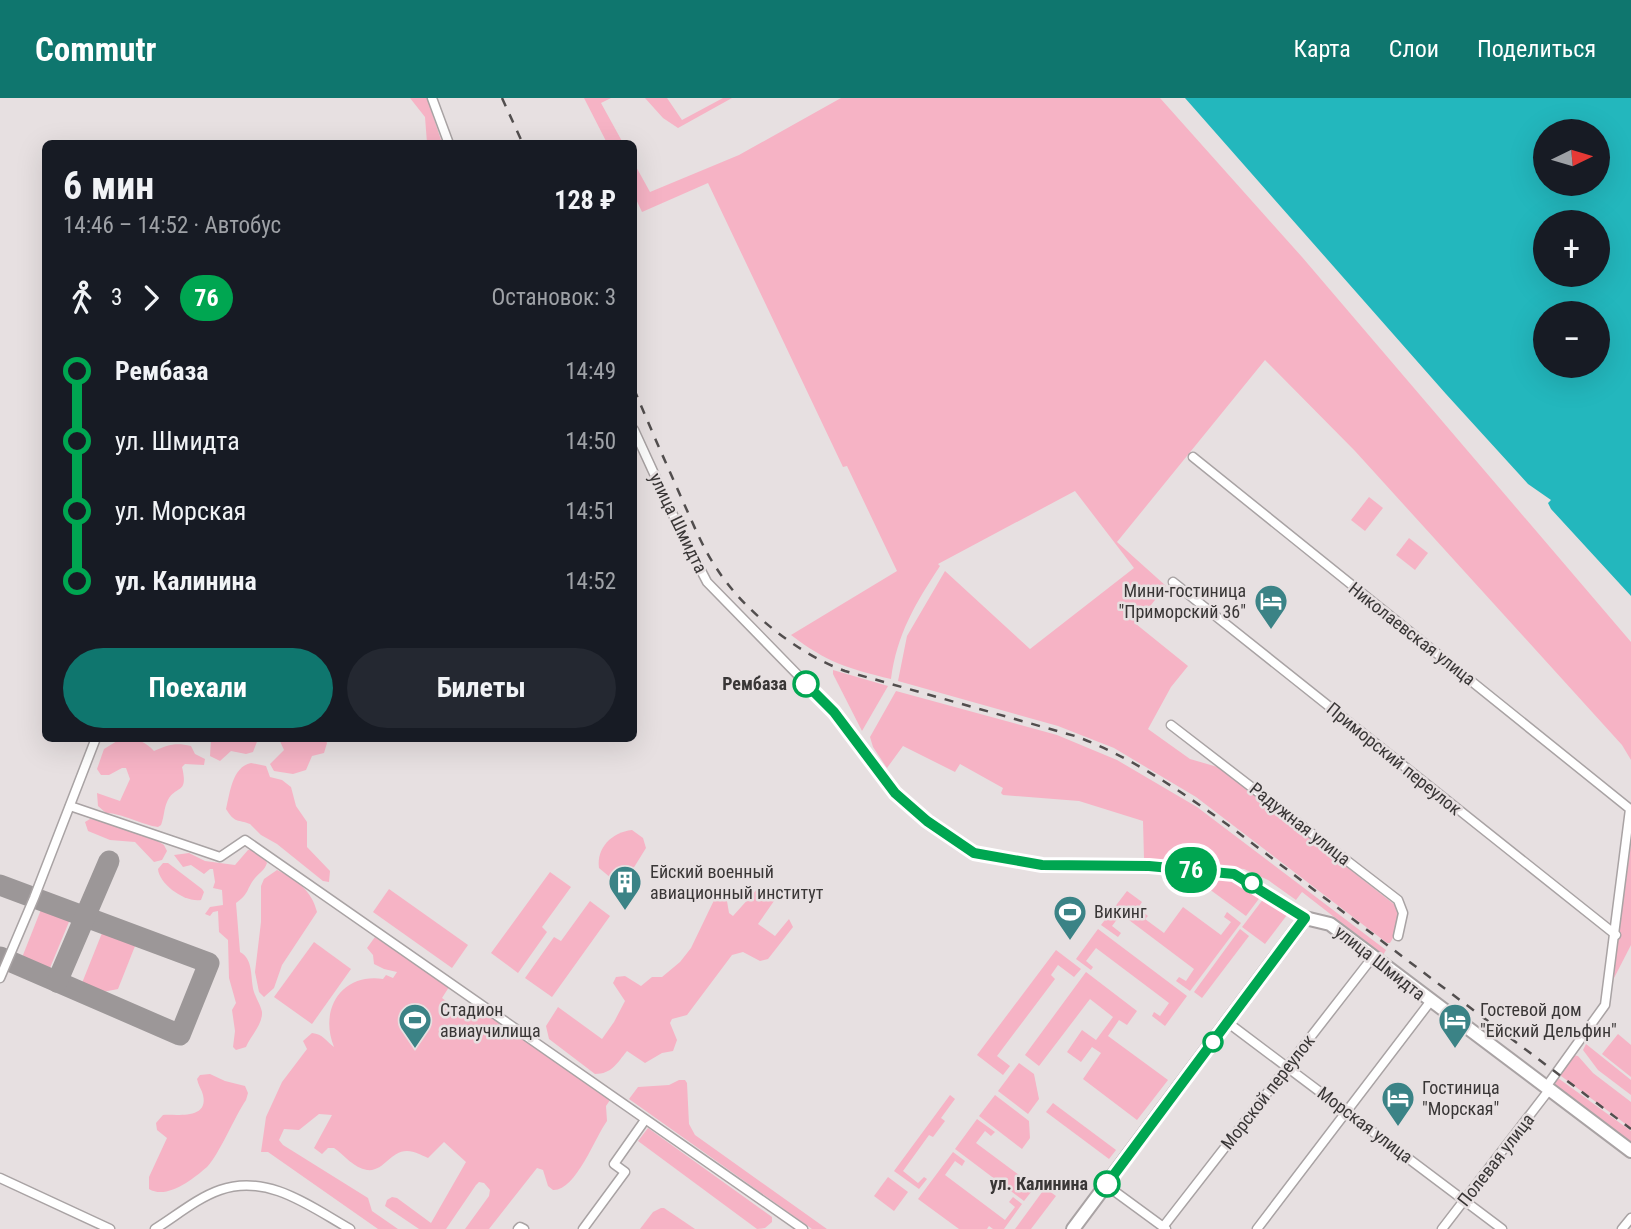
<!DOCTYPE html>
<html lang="ru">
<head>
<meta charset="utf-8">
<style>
	body { margin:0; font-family:"Roboto Condensed",sans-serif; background:#242831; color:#f1f3f6; height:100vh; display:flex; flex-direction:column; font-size:26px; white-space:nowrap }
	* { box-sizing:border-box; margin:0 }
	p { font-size:23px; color:#9ea1a6 }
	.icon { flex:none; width:38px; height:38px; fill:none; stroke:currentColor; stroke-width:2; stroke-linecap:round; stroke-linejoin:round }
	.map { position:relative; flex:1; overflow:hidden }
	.drawer { position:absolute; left:42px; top:42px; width:595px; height:602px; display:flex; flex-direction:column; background:#171b24; border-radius:10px; box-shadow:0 7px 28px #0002 }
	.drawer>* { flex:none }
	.badge { padding:0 14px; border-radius:23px; font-size:24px; line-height:46px }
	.needle { width:46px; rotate:85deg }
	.buttons { position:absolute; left:1533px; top:21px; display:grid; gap:14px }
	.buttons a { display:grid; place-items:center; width:77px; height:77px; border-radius:50%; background:#171b24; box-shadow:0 7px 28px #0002; font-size:35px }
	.map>.badge { position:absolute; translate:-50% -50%; box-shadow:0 0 0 4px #fff }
	.legs { display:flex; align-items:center; gap:10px; height:77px; padding:0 21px; font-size:23px }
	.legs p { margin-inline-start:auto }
	.summary { display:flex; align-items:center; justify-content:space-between; height:119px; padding:0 21px }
	h1 { font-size:38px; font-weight:700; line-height:52px }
	.cta { display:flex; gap:14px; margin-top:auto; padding:14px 21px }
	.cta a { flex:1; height:80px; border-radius:42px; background:#0f766e; color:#fff; font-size:28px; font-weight:700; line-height:80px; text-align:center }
	.cta a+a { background:#242831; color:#f1f3f6 }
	ul { padding:0 21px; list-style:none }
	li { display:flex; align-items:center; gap:24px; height:70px; font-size:26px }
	li i { display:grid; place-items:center; width:10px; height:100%; margin:0 9px; background:currentColor }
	li i::after { content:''; width:18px; height:18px; margin:-9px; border:5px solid; border-radius:50%; background:#171b24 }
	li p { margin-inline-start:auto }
	li:first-child i { background:linear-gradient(#0000 50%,currentColor 0) }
	li:last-child i { background:linear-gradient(currentColor 50%,#0000 0) }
	header { display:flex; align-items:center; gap:42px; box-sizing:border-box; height:98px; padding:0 35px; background:#0f766e; color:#fff }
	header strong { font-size:33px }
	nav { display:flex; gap:38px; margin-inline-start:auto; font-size:24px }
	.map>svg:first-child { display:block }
	.green { fill:#f6b3c5 }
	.water { fill:#23b7bd; fill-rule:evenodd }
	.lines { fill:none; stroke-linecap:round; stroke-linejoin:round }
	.taxiway { stroke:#9c9798; stroke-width:21 }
	.street-casing { stroke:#a9a3a4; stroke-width:11 }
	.secondary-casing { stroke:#a9a3a4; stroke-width:16 }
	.street { stroke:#fff; stroke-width:8 }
	.secondary { stroke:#fff; stroke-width:12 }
	.rail { stroke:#524e4e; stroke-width:2.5; stroke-dasharray:9 9; stroke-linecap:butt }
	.line-1-casing { stroke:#fff; stroke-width:16 }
	.line-1 { stroke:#00a651; stroke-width:10 }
	.stop-1-dot { fill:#fff; stroke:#00a651; stroke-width:3.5 }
	.labels { text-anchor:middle; stroke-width:5; stroke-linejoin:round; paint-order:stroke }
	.street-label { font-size:18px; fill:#393636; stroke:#e7e0e1 }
	.poi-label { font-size:18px; fill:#393636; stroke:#e7e0e1; text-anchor:start }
	.stop-label { font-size:18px; font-weight:bold; fill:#393636; stroke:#e7e0e1; text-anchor:end }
</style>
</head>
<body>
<header>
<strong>Commutr</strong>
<nav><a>Карта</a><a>Слои</a><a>Поделиться</a></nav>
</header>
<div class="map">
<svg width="1631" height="1131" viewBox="0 0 1631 1131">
	<rect width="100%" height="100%" fill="#e7e0e1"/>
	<g class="green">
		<path d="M410,0H427L442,45H427L425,19Z"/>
		<path d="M584,0H611L601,5L623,45H607Z"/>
		<path d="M645,0H667L682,22L723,0H732L678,30L663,20Z"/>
		<path d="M841,0H1160L1302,159L1631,544V662L1622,647L1355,353L1265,262L1117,444L1166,488L1136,526L1188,568L1171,589L1148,631L1190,661L1221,670L1395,807C1403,818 1397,834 1390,845H1387L1196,699L1114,650L1058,628L898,583L907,538L945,473L1030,551L1134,470L1075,393L938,466L940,468C915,506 897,536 891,581C849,571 826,564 791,537L897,473L847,368L843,369L708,85L642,114L634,97V65L650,94L739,57Z"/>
		<path d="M1369,399L1383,410L1365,433L1351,422Z"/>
		<path d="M1409,440L1428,455L1415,472L1396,457Z"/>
		<path d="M833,572L888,588L862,633L833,576Z"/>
		<path d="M896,593L1057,637L1117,662L1197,709L1386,852L1383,857L1302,794L1296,802L1268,782L1244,771L1144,761L1143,723L1079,703L1003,697L1001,695L1003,690L960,666L955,674L903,648L887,670L873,649L870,639Z"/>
		<path d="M122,640C135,640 145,643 154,653C168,647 175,644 191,648L195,656L205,661L204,667L185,666L182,669C189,698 175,686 167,704C164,710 164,720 161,727L158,729C143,727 118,714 106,715L98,708L97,695L120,703L130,681L126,670H122L109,677H101L97,671L104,651Z"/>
		<path d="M211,641V640L258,641L253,654L246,656L231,653L220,663L210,658Z"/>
		<path d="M279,641H325L327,645L324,655L312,658L306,672L293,676L274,673L270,666L284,652Z"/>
		<path d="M251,665L266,668L270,679L282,682L291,689L296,708L307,724V749L330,773L329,784L323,783L277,746L261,737L250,726C238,721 235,726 226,711C230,695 232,669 251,665Z"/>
		<path d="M90,721L101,722L156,742L164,747L167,753L162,762L154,764L135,744L110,742L88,733L85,724Z"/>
		<path d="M632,732L643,740L646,750L628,779L617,785L599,770C596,750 612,734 632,732Z"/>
		<path d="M1631,746V847L1613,882L1612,881Z"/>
		<path d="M248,752C256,751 264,758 267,765C264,773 260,774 255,780C246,791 250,795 236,805L240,854C254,861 250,881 254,894C256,900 261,908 262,914C263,926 250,939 246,949L236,952L233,949L235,933L232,912L236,905L229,880L228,842L219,834L218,813L213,814L210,818L205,816L210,809L223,807L222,792L213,790L215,784L213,771H210L204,776L191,767L183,769L174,757L189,755L205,763L235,767Z"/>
		<path d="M163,765H168L202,791L204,794L201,802C185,805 159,786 158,771Z"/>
		<path d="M277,772C296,781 312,793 317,814L282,867L274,890L264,899L259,894L255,874L261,824V788L264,781Z"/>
		<path d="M550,774L571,789L542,829L547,834L518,875L491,855Z"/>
		<path d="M1190,777L1240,782L1261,798L1246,818Z"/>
		<path d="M759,789L774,803L758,826L775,838L789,821L793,829L768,861L760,863L743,854L732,857L687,917L672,921L670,925L677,942L673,953L662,955L645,965L627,953C617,965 612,976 595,976L549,941L546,928L558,909L602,941L614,924L625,903L613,885L616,879L625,878L641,888L652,879H662L680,864L691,850L717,796L721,793L726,797L729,815L733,818Z"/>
		<path d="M389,791L468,847L452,870L373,814Z"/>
		<path d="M1127,793L1142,804L1138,810L1148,818L1145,821L1164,835L1183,809L1221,837L1231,824L1224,819L1227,814L1241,825L1190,893L1176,883L1179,879L1186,883L1194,871L1121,816L1112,828L1121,835L1118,839L1101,827Z"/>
		<path d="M1264,800L1287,817L1265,846L1242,829Z"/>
		<path d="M590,803L610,818L552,899L525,880L554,839L561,843Z"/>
		<path d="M42,809L71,819L47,877L25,867L23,857Z"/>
		<path d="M104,830L137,843L118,891L93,896L80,890Z"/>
		<path d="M1098,831L1187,898L1165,928L1152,918L1154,914L1160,918L1169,905L1096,850L1086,863L1093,869L1091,872L1076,861Z"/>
		<path d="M1240,831L1249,838L1202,900L1194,894Z"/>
		<path d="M375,839L449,889L442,900L457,911L456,913L462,918L472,906L610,1002L606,1008L607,1023C595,1039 576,1093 553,1092L548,1088L543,1072L537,1070L489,1131H465L489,1098L490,1092L484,1085L479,1084L476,1087L446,1131H419L385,1108L387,1102L392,1099L397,1100L431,1125L466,1064L444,1044L428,1060C421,1057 415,1053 407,1053C390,1053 384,1074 367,1072C354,1070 344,1057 334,1050H328L322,1056L314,1050L332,1017L319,1016L299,1032L284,1031L279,1042L283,1047L368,1100L372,1113L398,1131H378L268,1054H261L266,1019L282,984L307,951L303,943L312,935C323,936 326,943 334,949C319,912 341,875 383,881L386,877L393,880L397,874L384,871L374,866L373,857L367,850Z"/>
		<path d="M314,844L351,871L312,926L274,899Z"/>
		<path d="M1056,852L1081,871L1074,879L1058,867L1051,877L1055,881L997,958L1010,968L1003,977L977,957Z"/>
		<path d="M1086,874L1137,913L1127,927L1119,922L1108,938L1168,982L1137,1022L1083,981L1101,955L1092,949L1081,964L1067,954L1082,932L1096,942L1113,919L1090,901L1039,968L1025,957Z"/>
		<path d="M1618,936L1631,947V979L1602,956Z"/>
		<path d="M1586,946L1631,982V997L1598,972L1583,952Z"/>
		<path d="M1573,957L1578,958L1593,975L1631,1004V1030L1561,978V974Z"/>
		<path d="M1019,965L1034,976L1039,1001L1028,1016L998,993Z"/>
		<path d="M210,976L225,983L245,988L248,995L246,1002C235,1018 219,1057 207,1069C193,1081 167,1102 149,1091V1079L167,1040L157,1032L156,1025L163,1017C176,1016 209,1022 203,997C202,992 198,987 197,981L200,977Z"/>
		<path d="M1558,980L1631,1033V1045L1556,989L1555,985Z"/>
		<path d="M679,982H685L687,985L689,1026L695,1037L827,1131H812L629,1001L638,989L669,987Z"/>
		<path d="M950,997L955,1001L941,1020L945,1023L933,1039L929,1037L903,1073L918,1085L924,1079L927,1081L919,1091L894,1073Z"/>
		<path d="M995,997L1029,1023L1030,1040L1022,1051L979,1018Z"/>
		<path d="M1053,1005L1116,1052L1109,1061L1046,1014Z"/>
		<path d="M977,1021L995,1034L991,1038L985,1033L976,1045L1035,1089L1024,1103L955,1051Z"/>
		<path d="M648,1030L772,1119V1124L765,1130L757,1131L638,1043Z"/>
		<path d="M953,1054L965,1063L962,1068L955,1063L945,1077L1005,1122L1015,1109L1009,1104L1013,1099L1022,1106L1004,1131H993L989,1128L987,1131H959L918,1101Z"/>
		<path d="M888,1079L908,1094L894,1113L874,1098Z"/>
		<path d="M1045,1090L1056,1098L1031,1131H1015Z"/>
		<path d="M661,1110H664L695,1131H640L653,1114Z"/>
	</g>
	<path class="water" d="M1185,0H1631V498L1551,411L1548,405L1551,402L1528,386L1446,296ZM1598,33V86H1545V33ZM1598,124V177H1545V124ZM1545,215H1598V268H1545Z"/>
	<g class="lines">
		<g class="taxiway">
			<path d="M0,787L209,865L180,937L0,859"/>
			<path d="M57,884L109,763"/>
		</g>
		<defs>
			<g id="street">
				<path d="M432,0L449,46"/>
				<path d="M634,332L679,430L707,484L834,614L895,695L927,723L974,755L1014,764L1070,769L1149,768L1234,776L1251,784L1305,820"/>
				<path d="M1193,359L1630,711L1605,907L1546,989"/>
				<path d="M1173,484L1616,837"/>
				<path d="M1171,627L1398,802L1403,815L1398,838"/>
				<path d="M70,708L220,759L245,742L803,1131"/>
				<path d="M0,880L34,800L96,640"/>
				<path d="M1227,924L1502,1131"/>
				<path d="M0,1080L110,1131"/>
				<path d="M1106,1087L1166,1131"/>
				<path d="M1163,1129L1372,860"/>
				<path d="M155,1131C176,1118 197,1100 220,1092C268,1075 311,1109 350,1131"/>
				<path d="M518,1131L520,1129L524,1131"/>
				<path d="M583,1131L625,1074L614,1066L645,1022"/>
				<path d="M1257,1131L1430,904"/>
				<path d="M1442,1131L1549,992"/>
				<path d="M1622,1131L1631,1120"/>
			</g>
			<path id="secondary" d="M1073,1131L1305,820L1330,826L1631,1053"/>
		</defs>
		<use href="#street" class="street-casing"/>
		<use href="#secondary" class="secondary-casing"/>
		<use href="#street" class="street"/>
		<use href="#secondary" class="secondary"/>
		<g class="rail">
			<path d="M502,0L523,46"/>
			<path d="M634,291C649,327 665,363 681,399C692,423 702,449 717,471C744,513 798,556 845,573L1075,638C1130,658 1180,693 1228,727L1631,1031"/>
		</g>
	</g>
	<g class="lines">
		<defs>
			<path id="line-1" d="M806,586L834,614L895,695L927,723L974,755L1042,767L1149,768L1234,776L1305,820L1107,1086"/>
		</defs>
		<use href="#line-1" class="line-1-casing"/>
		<use href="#line-1" class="line-1"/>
	</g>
	<defs>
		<symbol id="hotel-pin" viewBox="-11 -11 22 30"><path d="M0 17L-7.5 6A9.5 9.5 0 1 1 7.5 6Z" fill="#3b8386" stroke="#e7e0e1"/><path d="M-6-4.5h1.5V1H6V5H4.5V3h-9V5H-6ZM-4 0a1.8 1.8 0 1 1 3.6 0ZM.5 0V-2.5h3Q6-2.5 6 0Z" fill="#fff"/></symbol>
		<symbol id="building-pin" viewBox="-11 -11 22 30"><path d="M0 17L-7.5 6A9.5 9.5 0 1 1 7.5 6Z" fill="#3b8386" stroke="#e7e0e1"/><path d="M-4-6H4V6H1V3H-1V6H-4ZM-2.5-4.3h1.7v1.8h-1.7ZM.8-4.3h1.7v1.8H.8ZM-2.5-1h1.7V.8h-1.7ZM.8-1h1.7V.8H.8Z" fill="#fff"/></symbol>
		<symbol id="stadium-pin" viewBox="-11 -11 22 30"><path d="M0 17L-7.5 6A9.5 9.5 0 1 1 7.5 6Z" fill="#3b8386" stroke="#e7e0e1"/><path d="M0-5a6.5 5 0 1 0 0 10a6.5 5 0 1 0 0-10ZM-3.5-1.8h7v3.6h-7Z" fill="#fff"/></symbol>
	</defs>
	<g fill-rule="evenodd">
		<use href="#hotel-pin" x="1252" y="484" width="38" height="52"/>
		<use href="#building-pin" x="606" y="765" width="38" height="52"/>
		<use href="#stadium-pin" x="1051" y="795" width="38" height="52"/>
		<use href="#stadium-pin" x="396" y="903" width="38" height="52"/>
		<use href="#hotel-pin" x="1436" y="903" width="38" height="52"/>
		<use href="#hotel-pin" x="1379" y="981" width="38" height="52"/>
	</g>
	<g class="stop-1-dot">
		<circle cx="806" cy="586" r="12"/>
		<circle cx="1252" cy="785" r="9"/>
		<circle cx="1213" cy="944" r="9"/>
		<circle cx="1107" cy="1086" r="12"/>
	</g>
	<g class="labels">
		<g class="street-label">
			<text transform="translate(678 425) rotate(64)" y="6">улица Шмидта</text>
			<text transform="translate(1412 536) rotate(38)" y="6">Николаевская улица</text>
			<text transform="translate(1394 661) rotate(39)" y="6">Приморский переулок</text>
			<text transform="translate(1300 726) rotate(38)" y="6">Радужная улица</text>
			<text transform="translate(1380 865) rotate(38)" y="6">улица Шмидта</text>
			<text transform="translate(1268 994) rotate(-52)" y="6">Морской переулок</text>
			<text transform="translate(1365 1027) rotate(37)" y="6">Морская улица</text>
			<text transform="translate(1496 1062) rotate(-52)" y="6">Полевая улица</text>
		</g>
		<g class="poi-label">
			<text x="1246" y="499" text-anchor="end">Мини-гостиница<tspan x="1246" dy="21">"Приморский 36"</tspan></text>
			<text x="650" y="780">Ейский военный<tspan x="650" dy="21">авиационный институт</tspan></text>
			<text x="1094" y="820">Викинг</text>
			<text x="440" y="918">Стадион<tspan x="440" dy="21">авиаучилища</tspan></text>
			<text x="1480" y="918">Гостевой дом<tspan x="1480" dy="21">"Ейский Дельфин"</tspan></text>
			<text x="1422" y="996">Гостиница<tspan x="1422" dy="21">"Морская"</tspan></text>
		</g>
		<g class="stop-label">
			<text x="787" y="592">Рембаза</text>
			<text x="1088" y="1092">ул. Калинина</text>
		</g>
	</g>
</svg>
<div class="buttons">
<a><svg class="needle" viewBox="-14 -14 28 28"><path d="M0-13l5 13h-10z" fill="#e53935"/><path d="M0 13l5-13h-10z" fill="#9ea1a6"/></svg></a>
<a>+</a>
<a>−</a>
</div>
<b class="badge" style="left:1191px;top:772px;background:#00a651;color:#fff">76</b>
<section class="drawer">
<div class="summary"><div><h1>6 мин</h1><p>14:46 – 14:52 · Автобус</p></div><b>128 ₽</b></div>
<div class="legs"><svg class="icon" aria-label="walk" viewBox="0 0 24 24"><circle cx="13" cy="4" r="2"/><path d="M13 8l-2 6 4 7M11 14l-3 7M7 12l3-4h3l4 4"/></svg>3<svg class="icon" aria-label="forward" viewBox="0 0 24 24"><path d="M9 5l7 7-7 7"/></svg><b class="badge" style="background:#00a651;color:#fff">76</b><p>Остановок: 3</p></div>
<ul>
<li><i style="color:#00a651"></i><b>Рембаза</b><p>14:49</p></li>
<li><i style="color:#00a651"></i><span>ул. Шмидта</span><p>14:50</p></li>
<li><i style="color:#00a651"></i><span>ул. Морская</span><p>14:51</p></li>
<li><i style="color:#00a651"></i><b>ул. Калинина</b><p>14:52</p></li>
</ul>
<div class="cta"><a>Поехали</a><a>Билеты</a></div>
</section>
</div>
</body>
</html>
